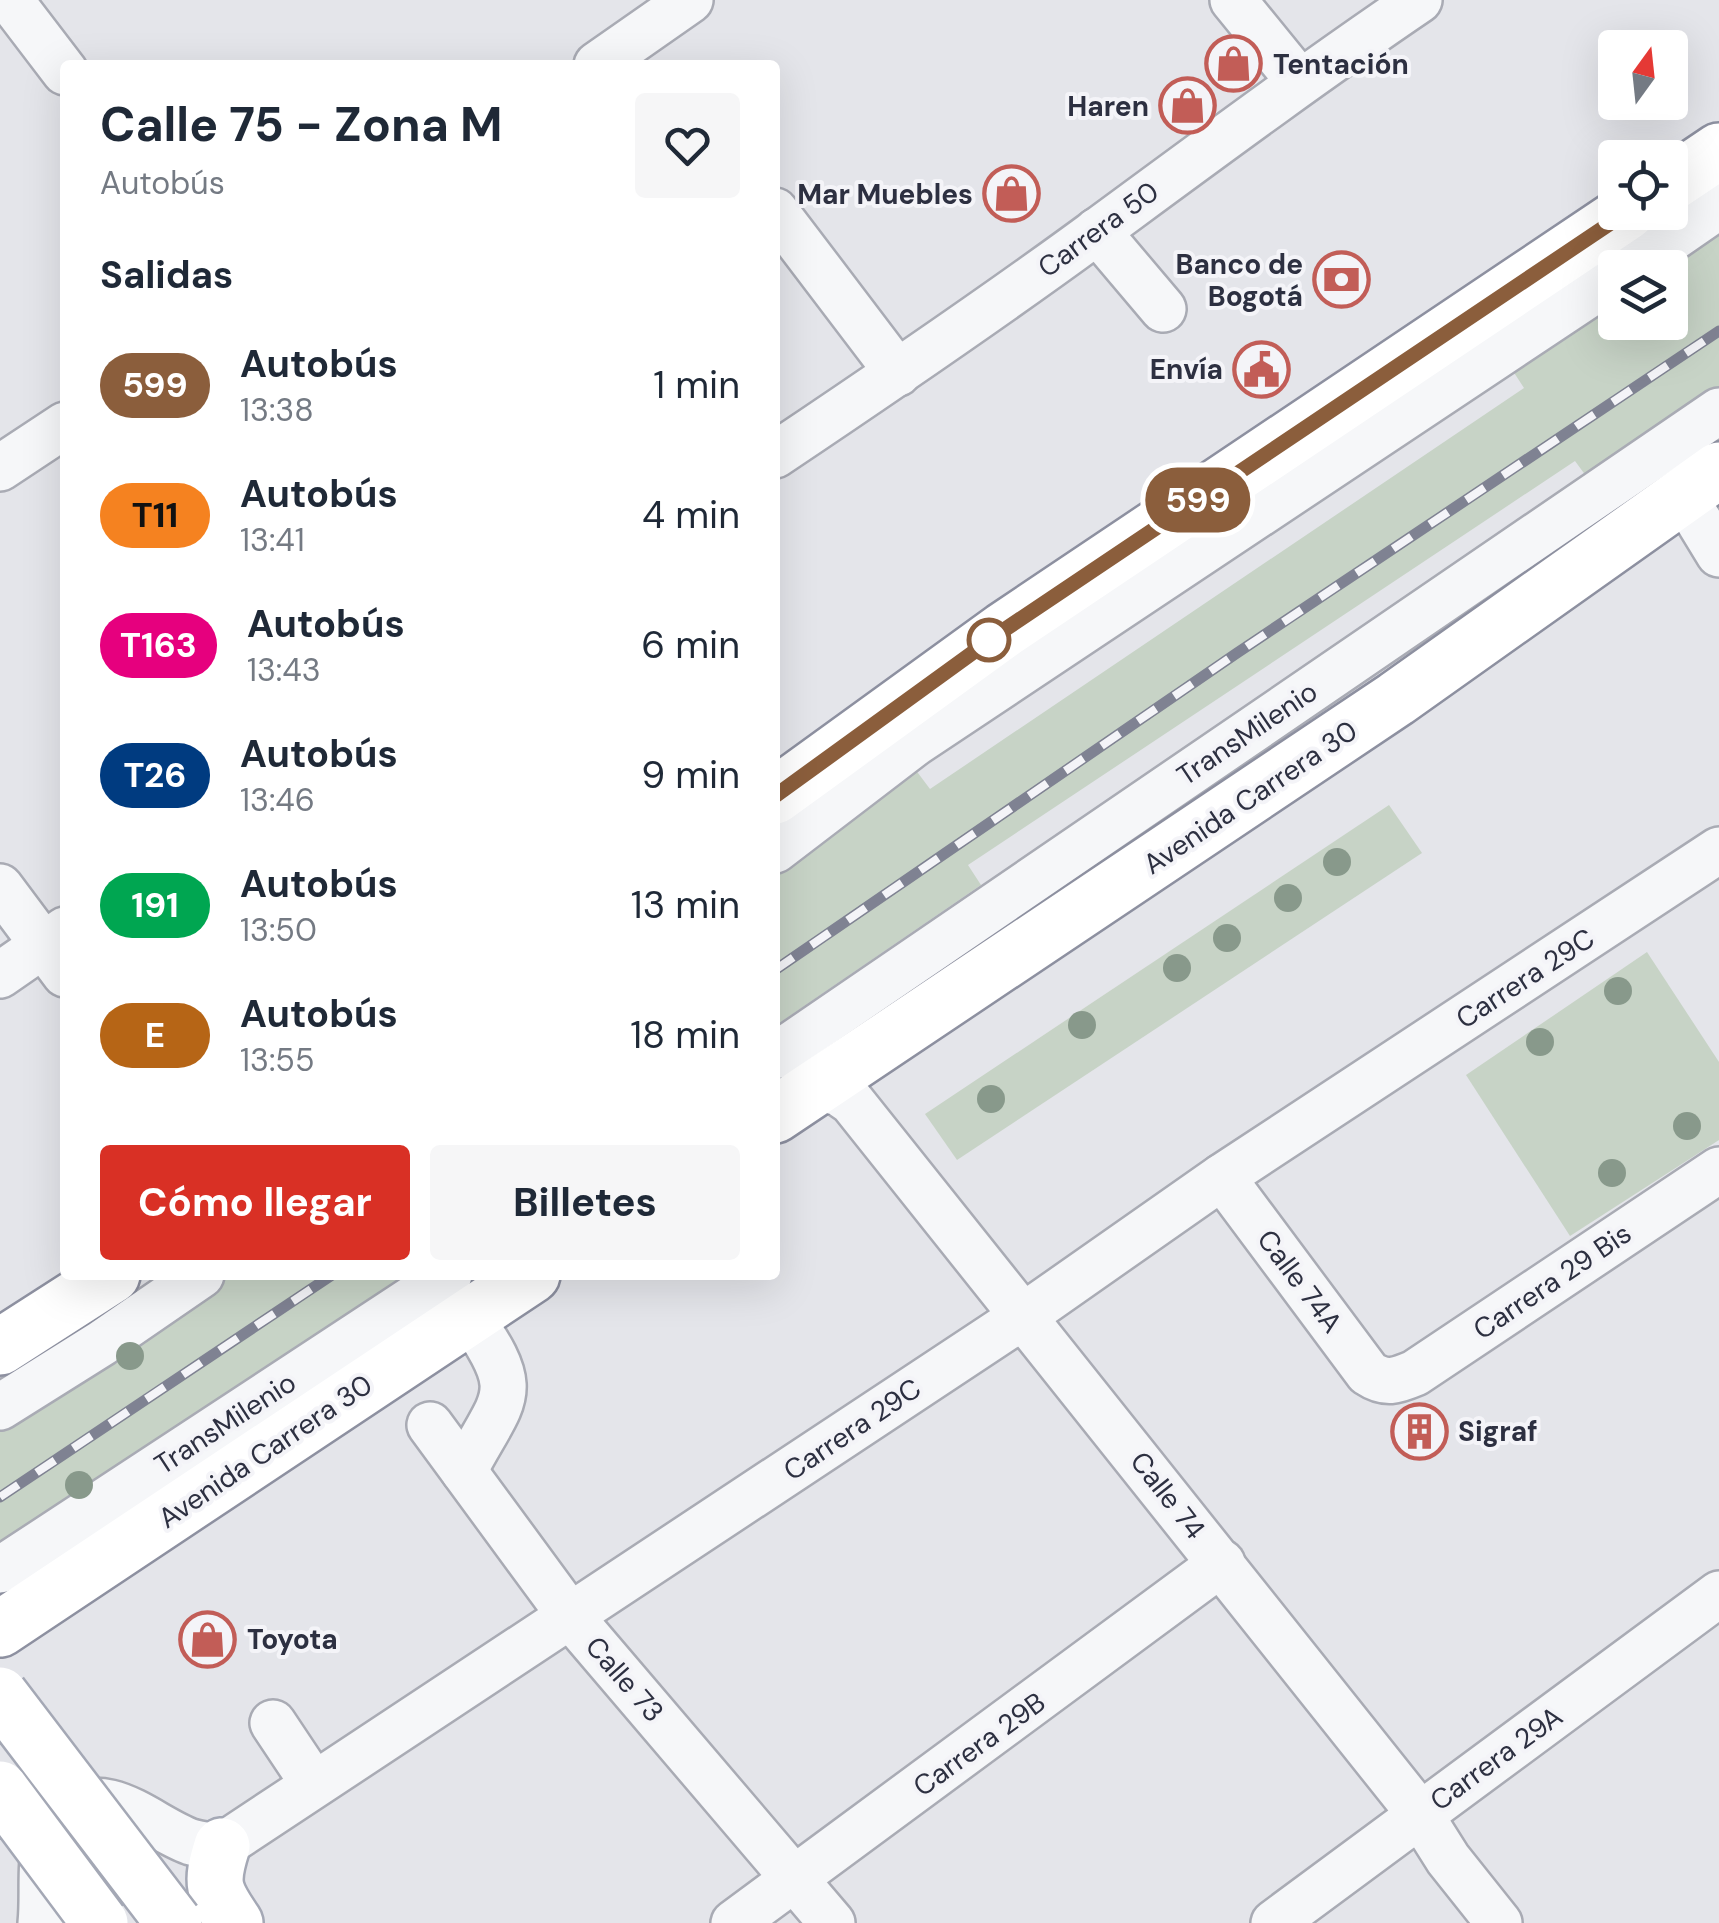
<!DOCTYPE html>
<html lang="es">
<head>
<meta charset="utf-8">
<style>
	body { margin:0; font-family:"DM Sans",sans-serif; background:#f6f6f7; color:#1f2937; height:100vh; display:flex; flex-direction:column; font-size:38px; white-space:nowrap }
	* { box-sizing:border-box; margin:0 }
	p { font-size:32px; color:#747a83 }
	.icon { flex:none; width:55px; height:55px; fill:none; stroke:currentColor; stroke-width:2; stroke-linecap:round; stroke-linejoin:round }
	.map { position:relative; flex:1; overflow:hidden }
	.drawer { position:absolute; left:60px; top:60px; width:720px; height:1220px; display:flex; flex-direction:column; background:#fff; border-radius:10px; box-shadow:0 10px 40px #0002 }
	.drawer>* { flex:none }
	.badge { padding:0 20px; border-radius:32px; font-size:35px; line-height:65px }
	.needle { width:65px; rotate:15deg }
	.fabs { position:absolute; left:1598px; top:30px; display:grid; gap:20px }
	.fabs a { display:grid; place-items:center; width:90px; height:90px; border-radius:10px; background:#fff; box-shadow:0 10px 40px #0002; font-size:50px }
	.map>.badge { position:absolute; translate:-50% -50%; box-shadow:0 0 0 5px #fff }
	h2 { padding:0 40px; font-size:38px; line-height:90px }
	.round { display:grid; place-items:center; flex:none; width:105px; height:105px; border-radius:10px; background:#f6f6f7 }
	.headline { display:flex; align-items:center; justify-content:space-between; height:170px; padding:0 40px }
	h1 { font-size:48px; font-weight:700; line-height:75px }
	.action { display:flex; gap:20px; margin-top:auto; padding:20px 40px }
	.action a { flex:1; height:115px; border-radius:10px; background:#d93025; color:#fff; font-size:40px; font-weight:700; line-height:115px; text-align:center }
	.action a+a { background:#f6f6f7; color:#1f2937 }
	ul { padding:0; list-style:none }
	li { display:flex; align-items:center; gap:30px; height:130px; padding:0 40px }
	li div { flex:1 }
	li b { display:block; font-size:38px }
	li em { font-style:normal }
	li .badge { min-width:110px; font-weight:700; text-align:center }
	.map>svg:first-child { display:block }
	.green { fill:#c7d3c6 }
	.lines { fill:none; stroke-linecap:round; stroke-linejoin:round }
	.minor-casing { stroke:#a9abb4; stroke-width:50 }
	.major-casing { stroke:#a4a8b5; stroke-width:60 }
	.highway-casing { stroke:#8d90a0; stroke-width:60 }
	.minor { stroke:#f6f7f9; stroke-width:45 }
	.major { stroke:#fff; stroke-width:55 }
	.highway { stroke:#fff; stroke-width:55 }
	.rail-casing { stroke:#7f8292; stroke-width:11 }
	.rail { stroke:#f4f4f8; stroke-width:8; stroke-dasharray:22; stroke-linecap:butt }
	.major-bridge-casing { stroke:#a4a8b5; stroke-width:60; stroke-linecap:butt }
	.major-bridge { stroke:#fff; stroke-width:55 }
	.tree { fill:#88998b }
	.line-casing { stroke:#fff; stroke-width:22 }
	.line { stroke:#8b5e3c; stroke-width:15 }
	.stop-dot { fill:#fff; stroke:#8b5e3c; stroke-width:5 }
	.labels { text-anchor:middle; stroke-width:8; stroke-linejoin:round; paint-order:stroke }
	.poi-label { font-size:28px; font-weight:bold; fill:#2d3041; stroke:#f4f4f8; text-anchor:end }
	.street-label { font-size:28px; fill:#2d3041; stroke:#f4f4f8 }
</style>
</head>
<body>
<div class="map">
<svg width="1719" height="1923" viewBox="0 0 1719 1923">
	<rect width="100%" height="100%" fill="#e4e5ea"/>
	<g class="green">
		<path d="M1719,234V391L1589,480L1575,461L968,865L981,885L775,1026V878L915,769L930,789L1524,388L1511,368L1615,300V322H1670V268L1666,267Z"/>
		<path d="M1389,805L1422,853L957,1160L925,1114Z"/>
		<path d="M1647,952L1719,1062V1140L1570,1236L1466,1075Z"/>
		<path d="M226,1275H424L0,1553V1424Z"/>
	</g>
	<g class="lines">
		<defs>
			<g id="minor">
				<path d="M10,0L65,72"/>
				<path d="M1233,0L1299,81"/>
				<path d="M597,65L690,0"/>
				<path d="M775,211L898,373"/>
				<path d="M1097,231L1163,309"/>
				<path d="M1629,268L1719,206"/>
				<path d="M775,455C884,382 993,308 1099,230C1205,152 1310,74 1419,0"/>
				<path d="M0,468L65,425"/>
				<path d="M1683,495L1719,554"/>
				<path d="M775,850L915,743L1615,277"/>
				<path d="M0,887L65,974"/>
				<path d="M0,975L65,930"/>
				<path d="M775,1056L1719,411"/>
				<path d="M818,1087L839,1093L852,1102L1419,1813L1448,1859L1499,1923"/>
				<path d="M1222,1177L1368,1373C1386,1385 1396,1381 1415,1373L1719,1170"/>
				<path d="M0,1407L102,1343L201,1275"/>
				<path d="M430,1425L571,1617L832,1923"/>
				<path d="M464,1471C504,1395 525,1395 469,1316"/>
				<path d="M0,1570L449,1275"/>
				<path d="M273,1723L313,1783"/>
				<path d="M41,1923C44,1896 39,1864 47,1838C49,1828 56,1819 64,1813C106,1779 151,1828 191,1842C201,1845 211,1846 222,1846L1025,1315L1222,1177L1719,850"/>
				<path d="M734,1923L1222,1563"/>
				<path d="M1274,1923L1719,1594"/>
			</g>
			<path id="major" d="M222,1846C210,1884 213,1891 235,1923"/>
			<g id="highway">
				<path d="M1670,184L1719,151"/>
				<path d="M775,796L1004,630L1627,212"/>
				<path d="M775,1115L1396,699L1719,470"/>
				<path d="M0,1347L112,1275"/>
				<path d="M0,1629L532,1275"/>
			</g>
		</defs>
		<use href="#minor" class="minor-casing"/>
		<use href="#major" class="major-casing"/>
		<use href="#highway" class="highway-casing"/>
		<use href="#minor" class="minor"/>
		<use href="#major" class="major"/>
		<use href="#highway" class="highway"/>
		<defs>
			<g id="rail">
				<path d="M775,970L1237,653L1719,331"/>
				<path d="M0,1497L332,1275"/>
			</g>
		</defs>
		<use href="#rail" class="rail-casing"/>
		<use href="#rail" class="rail"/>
		<defs>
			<g id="major-bridge">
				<path d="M0,1695L174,1923"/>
				<path d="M0,1789L100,1923"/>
			</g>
		</defs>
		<use href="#major-bridge" class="major-bridge-casing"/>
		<use href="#major-bridge" class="major-bridge"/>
	</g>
	<g class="tree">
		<circle cx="1337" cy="862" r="14"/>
		<circle cx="1288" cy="898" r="14"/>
		<circle cx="1227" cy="938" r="14"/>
		<circle cx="1177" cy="968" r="14"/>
		<circle cx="1618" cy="991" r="14"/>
		<circle cx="1082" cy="1025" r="14"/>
		<circle cx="1540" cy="1042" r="14"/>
		<circle cx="991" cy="1099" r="14"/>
		<circle cx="1687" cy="1126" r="14"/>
		<circle cx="1612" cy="1173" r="14"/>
		<circle cx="130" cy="1356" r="14"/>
		<circle cx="79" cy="1485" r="14"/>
	</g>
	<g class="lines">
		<defs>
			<path id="line" d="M775,796L1004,630L1627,212"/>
		</defs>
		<use href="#line" class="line-casing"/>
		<use href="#line" class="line"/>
	</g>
	<defs>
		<symbol id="shop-ring" viewBox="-11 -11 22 22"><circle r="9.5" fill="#f4f4f8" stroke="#c25d57" stroke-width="1.5"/><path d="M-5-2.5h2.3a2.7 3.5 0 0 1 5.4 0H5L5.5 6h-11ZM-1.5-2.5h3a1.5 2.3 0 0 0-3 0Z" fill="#c25d57"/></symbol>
		<symbol id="bank-ring" viewBox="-11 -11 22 22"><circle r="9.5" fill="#f4f4f8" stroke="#c25d57" stroke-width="1.5"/><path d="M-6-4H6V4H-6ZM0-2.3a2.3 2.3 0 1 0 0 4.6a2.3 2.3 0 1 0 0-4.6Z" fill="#c25d57"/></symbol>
		<symbol id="civic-ring" viewBox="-11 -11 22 22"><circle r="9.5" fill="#f4f4f8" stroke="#c25d57" stroke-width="1.5"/><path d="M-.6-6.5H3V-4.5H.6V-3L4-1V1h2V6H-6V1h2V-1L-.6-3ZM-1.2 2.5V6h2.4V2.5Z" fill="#c25d57"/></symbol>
		<symbol id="building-ring" viewBox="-11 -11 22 22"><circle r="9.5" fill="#f4f4f8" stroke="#c25d57" stroke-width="1.5"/><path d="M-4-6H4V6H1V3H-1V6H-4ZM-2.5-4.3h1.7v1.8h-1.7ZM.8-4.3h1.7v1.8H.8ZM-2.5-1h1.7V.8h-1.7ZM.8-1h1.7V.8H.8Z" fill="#c25d57"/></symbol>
	</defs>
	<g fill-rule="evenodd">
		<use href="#shop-ring" x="1202" y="32" width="63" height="63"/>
		<use href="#shop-ring" x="1156" y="74" width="63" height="63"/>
		<use href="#shop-ring" x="980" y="162" width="63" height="63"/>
		<use href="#bank-ring" x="1310" y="248" width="63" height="63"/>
		<use href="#civic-ring" x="1230" y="338" width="63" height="63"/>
		<use href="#building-ring" x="1388" y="1400" width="63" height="63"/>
		<use href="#shop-ring" x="176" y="1608" width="63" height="63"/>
	</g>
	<circle class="stop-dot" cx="989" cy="640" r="20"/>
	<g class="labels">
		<g class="poi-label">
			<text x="1273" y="74" text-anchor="start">Tentación</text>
			<text x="1149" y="116">Haren</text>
			<text x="973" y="204">Mar Muebles</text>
			<text x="1303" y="274">Banco de<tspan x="1303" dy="32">Bogotá</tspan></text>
			<text x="1223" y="379">Envía</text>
			<text x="1458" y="1441" text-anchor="start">Sigraf</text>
			<text x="247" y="1649" text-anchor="start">Toyota</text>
		</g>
		<g class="street-label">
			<text transform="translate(1098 229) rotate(-36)" y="10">Carrera 50</text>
			<text transform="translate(1247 733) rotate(-34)" y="10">TransMilenio</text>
			<text transform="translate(1250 797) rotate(-34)" y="10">Avenida Carrera 30</text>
			<text transform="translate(1525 978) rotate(-33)" y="10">Carrera 29C</text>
			<text transform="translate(1300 1281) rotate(53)" y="10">Calle 74A</text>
			<text transform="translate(1552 1281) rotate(-34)" y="10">Carrera 29 Bis</text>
			<text transform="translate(225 1423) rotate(-33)" y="10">TransMilenio</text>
			<text transform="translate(852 1429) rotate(-34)" y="10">Carrera 29C</text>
			<text transform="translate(265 1451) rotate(-34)" y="10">Avenida Carrera 30</text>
			<text transform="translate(1168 1495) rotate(52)" y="10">Calle 74</text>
			<text transform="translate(625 1679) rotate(49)" y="10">Calle 73</text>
			<text transform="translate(979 1744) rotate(-36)" y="10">Carrera 29B</text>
			<text transform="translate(1496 1758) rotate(-36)" y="10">Carrera 29A</text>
		</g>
	</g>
</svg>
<div class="fabs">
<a><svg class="needle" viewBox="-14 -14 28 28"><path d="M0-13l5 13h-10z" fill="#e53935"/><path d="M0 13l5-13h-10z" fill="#747a83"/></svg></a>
<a><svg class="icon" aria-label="locate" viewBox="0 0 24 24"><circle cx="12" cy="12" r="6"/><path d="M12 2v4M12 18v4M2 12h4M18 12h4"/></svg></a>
<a><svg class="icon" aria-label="layers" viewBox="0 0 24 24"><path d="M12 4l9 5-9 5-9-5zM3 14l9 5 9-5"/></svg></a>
</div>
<b class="badge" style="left:1198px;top:500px;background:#8b5e3c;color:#fff">599</b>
<section class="drawer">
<div class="headline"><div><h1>Calle 75 - Zona M</h1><p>Autobús</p></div><a class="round"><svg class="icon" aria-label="heart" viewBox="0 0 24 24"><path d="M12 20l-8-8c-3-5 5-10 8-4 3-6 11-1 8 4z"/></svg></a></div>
<h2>Salidas</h2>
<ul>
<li><span class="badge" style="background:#8b5e3c;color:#fff">599</span><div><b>Autobús</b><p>13:38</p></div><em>1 min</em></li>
<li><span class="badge" style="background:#f58220;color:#111">T11</span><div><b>Autobús</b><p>13:41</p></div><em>4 min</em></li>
<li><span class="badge" style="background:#e6007e;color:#fff">T163</span><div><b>Autobús</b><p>13:43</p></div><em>6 min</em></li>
<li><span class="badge" style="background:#003b80;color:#fff">T26</span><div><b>Autobús</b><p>13:46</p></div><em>9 min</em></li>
<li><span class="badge" style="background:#00a651;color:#fff">191</span><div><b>Autobús</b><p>13:50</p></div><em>13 min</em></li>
<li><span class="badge" style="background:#b66516;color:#fff">E</span><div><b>Autobús</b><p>13:55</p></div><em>18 min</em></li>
</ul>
<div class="action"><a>Cómo llegar</a><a>Billetes</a></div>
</section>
</div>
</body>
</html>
